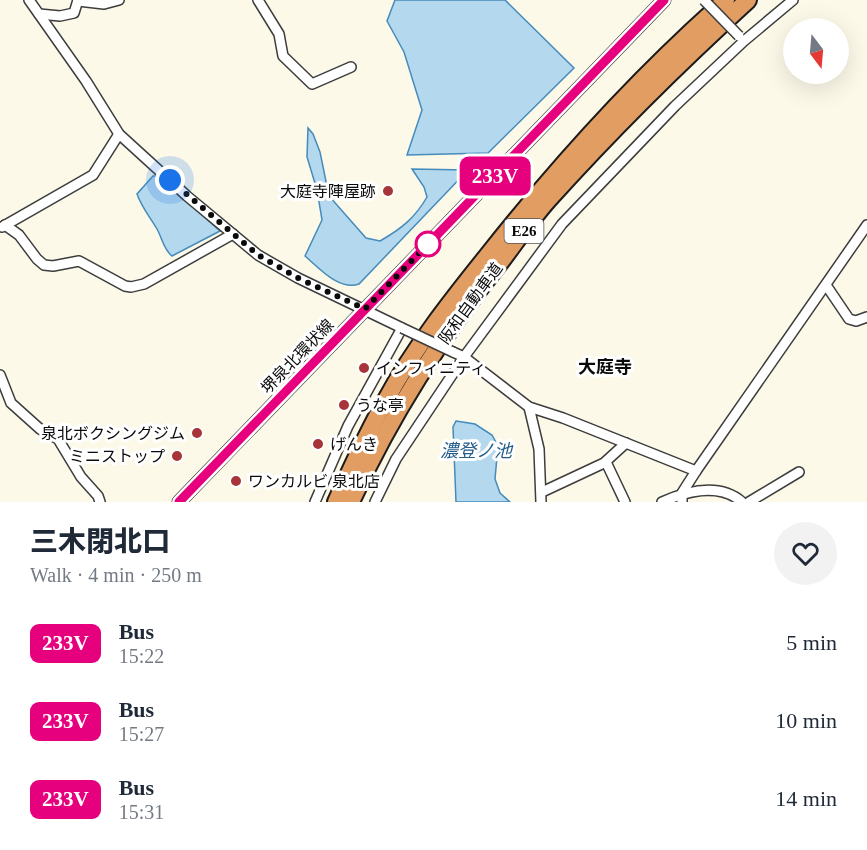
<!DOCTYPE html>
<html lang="en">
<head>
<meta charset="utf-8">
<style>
	body { margin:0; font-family:"Times New Roman","Noto Sans JP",serif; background:#f2f2f3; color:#1f2937; height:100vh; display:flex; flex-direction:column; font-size:22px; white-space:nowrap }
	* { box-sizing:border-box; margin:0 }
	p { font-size:20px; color:#747a83 }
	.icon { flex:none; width:33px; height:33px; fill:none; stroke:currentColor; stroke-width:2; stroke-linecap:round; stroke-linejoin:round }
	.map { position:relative; height:502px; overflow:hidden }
	.panel { display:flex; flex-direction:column; background:#fff; flex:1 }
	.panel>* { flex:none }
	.badge { padding:0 12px; border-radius:9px; font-size:21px; line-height:39px }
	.needle { width:39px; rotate:164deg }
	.tools { position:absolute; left:783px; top:18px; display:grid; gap:12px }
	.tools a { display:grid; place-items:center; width:66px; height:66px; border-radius:50%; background:#fff; box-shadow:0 6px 24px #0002; font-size:30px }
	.you { position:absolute; width:30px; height:30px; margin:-15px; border:4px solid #fff; border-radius:50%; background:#1a73e8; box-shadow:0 0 0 9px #1a73e833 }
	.map>.badge { position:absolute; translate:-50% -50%; box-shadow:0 0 0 3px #fff }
	.round { display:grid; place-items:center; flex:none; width:63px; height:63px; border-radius:32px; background:#f2f2f3 }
	.head { display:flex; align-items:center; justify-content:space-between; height:102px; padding:0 30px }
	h1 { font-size:28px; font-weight:800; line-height:45px }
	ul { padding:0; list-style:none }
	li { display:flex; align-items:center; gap:18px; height:78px; padding:0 30px }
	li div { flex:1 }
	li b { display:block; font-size:22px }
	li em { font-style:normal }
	li .badge { min-width:66px; font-weight:700; text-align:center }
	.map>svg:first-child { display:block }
	.water { fill:#b4d8ed; stroke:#458bbb; stroke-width:1.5 }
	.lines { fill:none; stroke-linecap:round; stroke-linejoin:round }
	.minor-casing { stroke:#3d3d3d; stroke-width:12 }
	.secondary-casing { stroke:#2c2c2c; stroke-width:15 }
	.motorway-casing { stroke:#1b1b1b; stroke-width:20 }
	.minor { stroke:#fff; stroke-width:9 }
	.secondary { stroke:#f4edac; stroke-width:12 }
	.motorway { stroke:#e29d62; stroke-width:16 }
	.minor-bridge-casing { stroke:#3d3d3d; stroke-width:12; stroke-linecap:butt }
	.minor-bridge { stroke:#fff; stroke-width:9 }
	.line-casing { stroke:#fff; stroke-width:14 }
	.line { stroke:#e6007e; stroke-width:9 }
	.walk { stroke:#0a0a0a; stroke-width:6; stroke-dasharray:0 10.8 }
	.poi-dot { fill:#a73439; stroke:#fff; stroke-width:2 }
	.stop-dot { fill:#fff; stroke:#e6007e; stroke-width:3 }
	.labels { text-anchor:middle; stroke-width:6; stroke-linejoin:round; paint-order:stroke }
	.shield { fill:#fff; stroke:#545454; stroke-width:1.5 }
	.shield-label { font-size:15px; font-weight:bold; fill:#0a0a0a }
	.poi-label { font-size:16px; fill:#0a0a0a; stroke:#fff; text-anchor:start }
	.street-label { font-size:16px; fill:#0a0a0a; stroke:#fff }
	.neighbourhood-label { font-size:18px; font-weight:bold; fill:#0a0a0a; stroke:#fff }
	.water-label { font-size:18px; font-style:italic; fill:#245d8a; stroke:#fff }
</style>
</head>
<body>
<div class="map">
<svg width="867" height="502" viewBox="0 0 867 502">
	<rect width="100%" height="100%" fill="#fcf9e9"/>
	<g class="water">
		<path d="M395,0H505L574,68L488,153L407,155L422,110L404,52L387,21Z"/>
		<path d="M308,128L313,134L320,152L329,196L366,238L380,241C401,229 415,218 427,197L424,187L412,169L468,170L359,284C339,291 319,268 305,256L322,220L317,190L307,157Z"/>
		<path d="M153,176H159L220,231L172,256C164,250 162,238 157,229C150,217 142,208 137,194Z"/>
		<path d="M456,421L475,424L492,435L498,446L495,479L500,493L510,502H456L453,427Z"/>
	</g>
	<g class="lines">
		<defs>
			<g id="minor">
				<path d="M29,0L86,81L119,134L187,196L258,255L298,278L402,328L348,426L315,502"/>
				<path d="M258,0L279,34L283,56L312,84L351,67"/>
				<path d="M78,1L104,4L119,0"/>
				<path d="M39,14L60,16L74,13L78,0"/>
				<path d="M5,225L19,235L37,259L44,265L53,266L79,261L125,286L131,287L144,284L233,234"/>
				<path d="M2,227L93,175L119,134"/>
				<path d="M826,285L849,319L856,321L867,317"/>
				<path d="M453,352L464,357L529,407L563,418L696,471"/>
				<path d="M0,375L11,403L40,429L58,439L81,477L98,496L100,502"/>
				<path d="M529,407L539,449L541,502"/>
				<path d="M606,462L625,502"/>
				<path d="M542,492L604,463L626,443"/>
				<path d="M375,502L396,459L464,357L562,224L675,106L744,41L793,0"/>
				<path d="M662,502C687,491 719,482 742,502"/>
				<path d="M682,502V493L696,471L867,225"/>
				<path d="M749,502L799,472"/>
			</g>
			<path id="secondary" d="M179,502L664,0"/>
			<g id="motorway">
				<path d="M336,502C352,467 367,433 386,400C414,348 451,301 488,255C560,164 639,77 726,0"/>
				<path d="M351,502C391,414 442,335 502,260C517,240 532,218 549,199C612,129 679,63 748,0"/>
			</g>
		</defs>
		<use href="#minor" class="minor-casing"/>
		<use href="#secondary" class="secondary-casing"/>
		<use href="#motorway" class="motorway-casing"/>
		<use href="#minor" class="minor"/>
		<use href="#secondary" class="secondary"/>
		<use href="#motorway" class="motorway"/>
		<defs>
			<g id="minor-bridge">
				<path d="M704,0L739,36"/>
				<path d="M402,328L453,352"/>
			</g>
		</defs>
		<use href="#minor-bridge" class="minor-bridge-casing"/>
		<use href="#minor-bridge" class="minor-bridge"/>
	</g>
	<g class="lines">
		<defs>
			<path id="line" d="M179,502L664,0"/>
		</defs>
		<use href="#line" class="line-casing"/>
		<use href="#line" class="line"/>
		<path class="walk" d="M170,180L258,255L298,278L365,309L428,244"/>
	</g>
	<g class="poi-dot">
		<circle cx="388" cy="191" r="6"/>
		<circle cx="364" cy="368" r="6"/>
		<circle cx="344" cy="405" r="6"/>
		<circle cx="197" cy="433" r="6"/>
		<circle cx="318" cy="444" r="6"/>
		<circle cx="177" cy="456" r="6"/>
		<circle cx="236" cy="481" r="6"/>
	</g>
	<circle class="stop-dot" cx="428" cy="244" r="12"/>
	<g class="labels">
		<rect class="shield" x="504.5" y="219" width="39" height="24" rx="4.5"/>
		<g class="shield-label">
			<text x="524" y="236">E26</text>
		</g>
		<g class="poi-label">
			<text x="376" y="197" text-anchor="end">大庭寺陣屋跡</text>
			<text x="376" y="374">インフィニティ</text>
			<text x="356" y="411">うな亭</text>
			<text x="185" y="439" text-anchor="end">泉北ボクシングジム</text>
			<text x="330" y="450">げんき</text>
			<text x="165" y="462" text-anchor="end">ミニストップ</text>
			<text x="248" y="487">ワンカルビ 泉北店</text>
		</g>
		<g class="street-label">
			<text transform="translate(470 303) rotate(-54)" y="6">阪和自動車道</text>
			<text transform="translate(297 356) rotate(-46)" y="6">堺泉北環状線</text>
		</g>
		<g class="neighbourhood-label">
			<text x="605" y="373">大庭寺</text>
		</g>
		<g class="water-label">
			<text x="476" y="457">濃登ノ池</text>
		</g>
	</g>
</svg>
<div class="tools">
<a><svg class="needle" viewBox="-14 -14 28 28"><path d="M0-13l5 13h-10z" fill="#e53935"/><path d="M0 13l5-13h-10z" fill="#747a83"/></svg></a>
</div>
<div class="you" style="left:170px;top:180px"></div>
<b class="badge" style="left:495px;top:176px;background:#e6007e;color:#fff">233V</b>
</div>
<section class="panel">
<div class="head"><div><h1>三木閉北口</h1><p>Walk · 4 min · 250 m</p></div><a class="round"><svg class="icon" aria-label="heart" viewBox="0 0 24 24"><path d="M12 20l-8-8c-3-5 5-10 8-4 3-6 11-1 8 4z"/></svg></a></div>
<ul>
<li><span class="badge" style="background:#e6007e;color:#fff">233V</span><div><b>Bus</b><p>15:22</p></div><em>5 min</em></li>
<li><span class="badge" style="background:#e6007e;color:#fff">233V</span><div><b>Bus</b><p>15:27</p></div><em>10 min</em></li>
<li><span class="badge" style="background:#e6007e;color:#fff">233V</span><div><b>Bus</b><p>15:31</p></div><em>14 min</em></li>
</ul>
</section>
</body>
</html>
